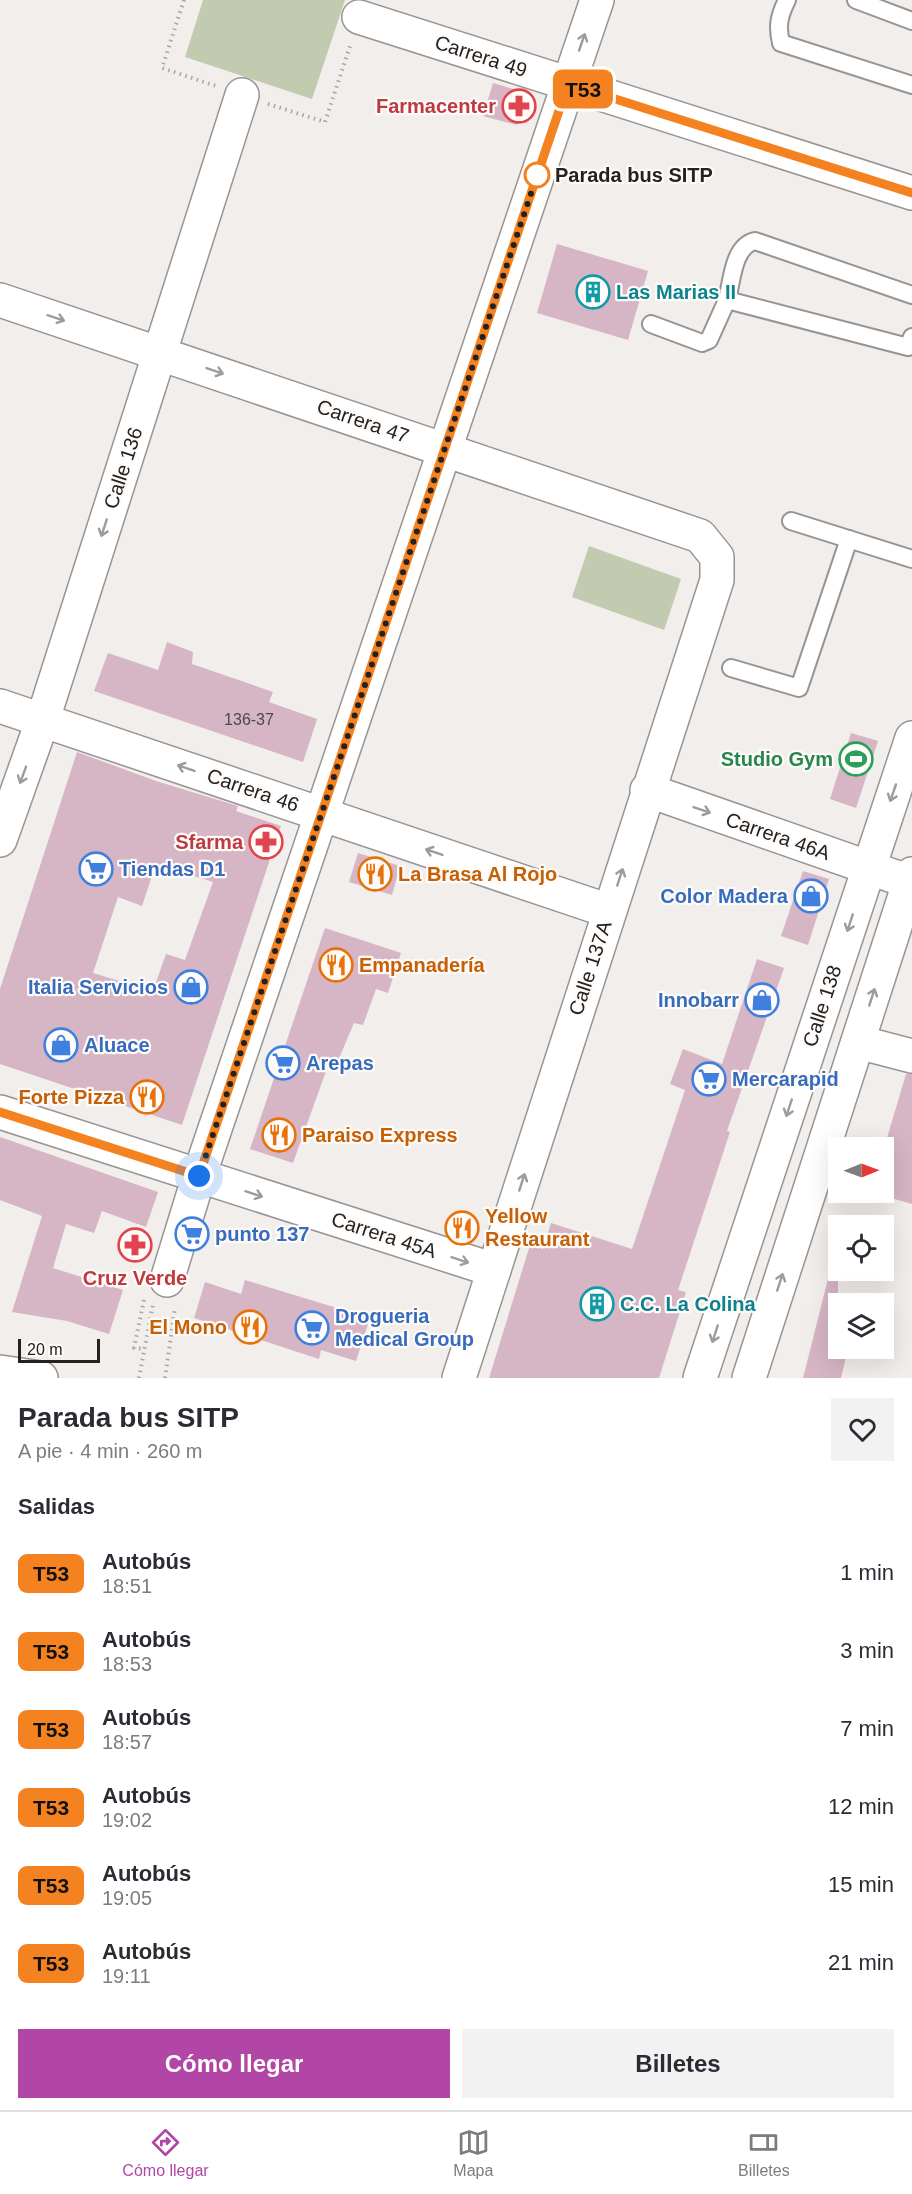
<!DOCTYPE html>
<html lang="es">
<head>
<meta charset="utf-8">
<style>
	body { margin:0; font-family:Arial,sans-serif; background:#f2f2f3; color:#2b2b33; height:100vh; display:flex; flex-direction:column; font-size:22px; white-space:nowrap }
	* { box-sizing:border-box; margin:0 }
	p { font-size:20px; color:#7c7c81 }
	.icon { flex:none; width:33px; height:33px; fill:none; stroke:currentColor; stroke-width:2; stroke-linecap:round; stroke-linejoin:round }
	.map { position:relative; height:1378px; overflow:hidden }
	.panel { display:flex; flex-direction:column; background:#fff; flex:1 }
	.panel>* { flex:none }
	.badge { padding:0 12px; border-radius:9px; font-size:21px; line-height:39px }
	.needle { width:39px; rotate:89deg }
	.controls { position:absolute; left:828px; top:1137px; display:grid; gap:12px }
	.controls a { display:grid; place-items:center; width:66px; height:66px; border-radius:0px; background:#fff; box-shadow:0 6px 24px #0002; font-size:30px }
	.scale { position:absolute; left:18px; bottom:15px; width:82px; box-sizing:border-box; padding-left:6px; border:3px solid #232221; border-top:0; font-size:16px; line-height:21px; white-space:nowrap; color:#232221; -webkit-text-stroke:4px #fefbf9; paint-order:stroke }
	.you { position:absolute; width:30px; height:30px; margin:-15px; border:4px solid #fff; border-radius:50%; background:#1a73e8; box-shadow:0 0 0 9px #1a73e833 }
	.map>.badge { position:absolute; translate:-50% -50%; box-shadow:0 0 0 3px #fff }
	h2 { padding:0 18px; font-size:22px; line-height:54px }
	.round { display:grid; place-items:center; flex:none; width:63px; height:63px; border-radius:0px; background:#f2f2f3 }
	.headline { display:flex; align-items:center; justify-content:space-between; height:102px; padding:0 18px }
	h1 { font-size:28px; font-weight:600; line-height:45px }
	.action { display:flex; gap:12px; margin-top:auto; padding:12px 18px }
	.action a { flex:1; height:69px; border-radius:0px; background:#b146a7; color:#fff; font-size:24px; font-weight:600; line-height:69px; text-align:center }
	.action a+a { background:#f2f2f3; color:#2b2b33 }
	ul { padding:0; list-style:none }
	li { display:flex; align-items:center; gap:18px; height:78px; padding:0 18px }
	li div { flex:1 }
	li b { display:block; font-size:22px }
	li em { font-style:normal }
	li .badge { min-width:66px; font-weight:700; text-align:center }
	.tab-bar { display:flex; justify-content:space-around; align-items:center; height:84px; border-top:2px solid #e1e1e2; background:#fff; font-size:16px; color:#7c7c81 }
	.tab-bar a { display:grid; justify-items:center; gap:3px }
	.tab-bar .current { color:#b146a7 }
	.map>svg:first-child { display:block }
	.green { fill:#c2cab0 }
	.building { fill:#d6b5c4; fill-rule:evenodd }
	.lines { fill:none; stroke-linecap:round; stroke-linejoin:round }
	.service-casing { stroke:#979493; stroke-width:20 }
	.minor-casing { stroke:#979493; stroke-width:36 }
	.secondary-casing { stroke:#979493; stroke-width:36 }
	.trunk-casing { stroke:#979493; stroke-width:36 }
	.path { stroke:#a9a6a5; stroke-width:4; stroke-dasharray:1.5 4.5; stroke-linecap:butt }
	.service { stroke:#fff; stroke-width:16 }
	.minor { stroke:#fff; stroke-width:33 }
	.secondary { stroke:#fff; stroke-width:33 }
	.trunk { stroke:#fff; stroke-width:33 }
	.oneway { stroke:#9c9c9b }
	.line-casing { stroke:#fff; stroke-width:14 }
	.line { stroke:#f58220; stroke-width:9 }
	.walk { stroke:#232221; stroke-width:6; stroke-dasharray:0 10.8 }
	.stop-dot { fill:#fff; stroke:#f58220; stroke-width:3 }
	.labels { text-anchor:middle; stroke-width:4.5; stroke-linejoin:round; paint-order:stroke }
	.number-label { font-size:16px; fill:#50474a }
	.street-label { font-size:20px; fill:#232221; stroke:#fefbf9 }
	.health-label { font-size:20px; font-weight:bold; fill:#be3a42; stroke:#fefbf9; text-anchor:end }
	.stop-label { font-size:20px; font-weight:bold; fill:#232221; stroke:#fefbf9; text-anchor:start }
	.culture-label { font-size:20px; font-weight:bold; fill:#0d838f; stroke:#fefbf9; text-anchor:start }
	.leisure-label { font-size:20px; font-weight:bold; fill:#27864d; stroke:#fefbf9; text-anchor:end }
	.shop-label { font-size:20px; font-weight:bold; fill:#366cbe; stroke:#fefbf9; text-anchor:start }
	.food-label { font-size:20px; font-weight:bold; fill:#c56008; stroke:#fefbf9; text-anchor:start }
</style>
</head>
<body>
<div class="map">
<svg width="912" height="1378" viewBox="0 0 912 1378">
	<rect width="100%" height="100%" fill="#f1eeec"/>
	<g class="green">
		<path d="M203,0H345L312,99L185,57Z"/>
		<path d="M589,546L681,579L664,630L572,597Z"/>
	</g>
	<g class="building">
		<path d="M493,83L527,93L517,125L483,116Z"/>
		<path d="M557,244L648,271L628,340L537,313Z"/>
		<path d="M167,642L193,652L192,664L273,692L269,702L317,719L303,762L94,691L108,653L158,670Z"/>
		<path d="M851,733L878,741L856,808L830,799Z"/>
		<path d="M77,752L156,781L238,806L236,811L281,826L182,1125L0,1064V989ZM156,864L213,882L185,960L166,954L153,991L93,973L118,897L142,906Z"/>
		<path d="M358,853L400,866L392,895L349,882Z"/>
		<path d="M803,871L829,879L808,945L781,936Z"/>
		<path d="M325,928L401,953L388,993L376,989L363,1025L354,1023L337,1063L330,1060L293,1163L250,1149Z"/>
		<path d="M757,959L784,968L727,1131L730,1132L678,1290L686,1292L659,1378H489L530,1245L543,1249L551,1223L632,1249L685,1090L670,1084L683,1049L722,1064Z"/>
		<path d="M906,1074H912V1204L884,1196V1148Z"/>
		<path d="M0,1137L158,1192L146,1227L102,1211L94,1233L66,1224L53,1268L123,1290L109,1334L67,1321L12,1312L42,1216L0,1200Z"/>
		<path d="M831,1267L838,1268V1348H848L841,1378H803Z"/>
		<path d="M245,1280L370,1318L356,1361L321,1350L319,1359L194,1318L205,1282L241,1294Z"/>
	</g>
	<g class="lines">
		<defs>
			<g id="service">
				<path d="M787,0C779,16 777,26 781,43L912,85"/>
				<path d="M856,0L912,21"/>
				<path d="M727,300C732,281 733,246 755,241L912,295"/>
				<path d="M651,324L702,343L709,340L727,300L908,347L912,337"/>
				<path d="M791,521L912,559"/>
				<path d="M731,668L799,688L849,539"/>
			</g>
			<g id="minor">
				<path d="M359,17L912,193"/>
				<path d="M0,300L700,536L717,557V580L459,1378"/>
				<path d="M0,706L609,911"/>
				<path d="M647,790L910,882"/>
				<path d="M0,840L43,719L242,95"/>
				<path d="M858,1042L912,1056"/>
				<path d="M0,1112L494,1270"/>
				<path d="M167,1280L199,1176L597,0"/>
			</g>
			<g id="secondary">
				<path d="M700,1378L912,738"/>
				<path d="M749,1378L912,874"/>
			</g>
			<path id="trunk" d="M0,1372L41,1378"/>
		</defs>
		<use href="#service" class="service-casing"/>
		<use href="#minor" class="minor-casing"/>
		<use href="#secondary" class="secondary-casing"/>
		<use href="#trunk" class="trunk-casing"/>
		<g class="path">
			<path d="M184,0L162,68L216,86"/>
			<path d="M268,104L325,122L351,43"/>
			<path d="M144,1300L134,1348L145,1349"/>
			<path d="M139,1378L153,1304"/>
			<path d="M165,1378L175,1308"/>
		</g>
		<use href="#service" class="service"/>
		<use href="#minor" class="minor"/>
		<use href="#secondary" class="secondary"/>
		<use href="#trunk" class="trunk"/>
	</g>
	<defs><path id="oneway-shaft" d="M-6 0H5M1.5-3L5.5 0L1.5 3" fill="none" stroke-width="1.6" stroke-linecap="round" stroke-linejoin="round" transform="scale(1.5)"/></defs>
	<g class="oneway">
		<use href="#oneway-shaft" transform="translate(582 42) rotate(-71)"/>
		<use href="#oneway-shaft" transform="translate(56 318) rotate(18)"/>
		<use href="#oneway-shaft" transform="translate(215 371) rotate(19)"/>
		<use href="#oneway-shaft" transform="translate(104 528) rotate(108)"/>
		<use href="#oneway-shaft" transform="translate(186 768) rotate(-161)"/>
		<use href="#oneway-shaft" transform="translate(23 775) rotate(110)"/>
		<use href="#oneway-shaft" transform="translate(893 793) rotate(109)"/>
		<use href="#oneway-shaft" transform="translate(702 810) rotate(19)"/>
		<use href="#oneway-shaft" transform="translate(434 852) rotate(-161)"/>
		<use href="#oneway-shaft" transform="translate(620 877) rotate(-72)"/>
		<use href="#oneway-shaft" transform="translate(850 923) rotate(108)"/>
		<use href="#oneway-shaft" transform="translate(872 997) rotate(-72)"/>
		<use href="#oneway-shaft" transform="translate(789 1108) rotate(108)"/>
		<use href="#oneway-shaft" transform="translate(522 1182) rotate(-72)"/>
		<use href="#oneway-shaft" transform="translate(254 1194) rotate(18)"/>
		<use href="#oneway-shaft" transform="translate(460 1260) rotate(18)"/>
		<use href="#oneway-shaft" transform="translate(780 1282) rotate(-72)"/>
		<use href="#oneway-shaft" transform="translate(715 1334) rotate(108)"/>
	</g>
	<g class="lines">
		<defs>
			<path id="line" d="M0,1112L199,1176L568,84L912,193"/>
		</defs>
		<use href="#line" class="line-casing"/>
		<use href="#line" class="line"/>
		<path class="walk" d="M199,1176L540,167L537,175"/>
	</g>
	<defs>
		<symbol id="pharmacy-ring" viewBox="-11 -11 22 22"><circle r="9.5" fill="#fefbf9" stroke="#e0444e" stroke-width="1.5"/><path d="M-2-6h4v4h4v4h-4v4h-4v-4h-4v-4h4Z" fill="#e0444e"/></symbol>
		<symbol id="building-ring" viewBox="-11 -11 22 22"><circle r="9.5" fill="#fefbf9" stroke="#0f9aa8" stroke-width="1.5"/><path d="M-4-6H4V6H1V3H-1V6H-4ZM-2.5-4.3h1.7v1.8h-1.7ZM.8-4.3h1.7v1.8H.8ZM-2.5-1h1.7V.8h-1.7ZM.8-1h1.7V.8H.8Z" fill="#0f9aa8"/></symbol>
		<symbol id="stadium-ring" viewBox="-11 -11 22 22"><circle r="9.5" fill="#fefbf9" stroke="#2e9e5b" stroke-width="1.5"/><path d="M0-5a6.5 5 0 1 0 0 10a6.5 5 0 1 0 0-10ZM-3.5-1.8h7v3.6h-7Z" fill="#2e9e5b"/></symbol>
		<symbol id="supermarket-ring" viewBox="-11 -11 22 22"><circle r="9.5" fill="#fefbf9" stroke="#3f7fe0" stroke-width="1.5"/><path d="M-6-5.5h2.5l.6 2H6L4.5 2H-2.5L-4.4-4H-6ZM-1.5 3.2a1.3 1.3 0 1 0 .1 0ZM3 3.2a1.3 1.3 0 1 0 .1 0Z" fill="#3f7fe0"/></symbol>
		<symbol id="restaurant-ring" viewBox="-11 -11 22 22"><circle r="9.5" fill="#fefbf9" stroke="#e8710a" stroke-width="1.5"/><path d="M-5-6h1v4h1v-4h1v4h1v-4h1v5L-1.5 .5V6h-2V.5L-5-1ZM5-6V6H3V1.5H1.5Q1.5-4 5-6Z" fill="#e8710a"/></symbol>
		<symbol id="shop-ring" viewBox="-11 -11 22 22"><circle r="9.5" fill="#fefbf9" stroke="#3f7fe0" stroke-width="1.5"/><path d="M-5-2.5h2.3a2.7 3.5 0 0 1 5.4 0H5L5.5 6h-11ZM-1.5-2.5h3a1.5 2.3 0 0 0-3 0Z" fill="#3f7fe0"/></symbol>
	</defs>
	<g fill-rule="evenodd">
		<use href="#pharmacy-ring" x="500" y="87" width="38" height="38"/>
		<use href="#building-ring" x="574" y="273" width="38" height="38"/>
		<use href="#stadium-ring" x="837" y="740" width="38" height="38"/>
		<use href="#pharmacy-ring" x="247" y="823" width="38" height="38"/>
		<use href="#supermarket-ring" x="77" y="850" width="38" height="38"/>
		<use href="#restaurant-ring" x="356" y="855" width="38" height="38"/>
		<use href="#shop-ring" x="792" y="877" width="38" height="38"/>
		<use href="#restaurant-ring" x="317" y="946" width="38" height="38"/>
		<use href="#shop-ring" x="172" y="968" width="38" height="38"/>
		<use href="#shop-ring" x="743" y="981" width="38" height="38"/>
		<use href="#shop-ring" x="42" y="1026" width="38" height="38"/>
		<use href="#supermarket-ring" x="264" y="1044" width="38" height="38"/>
		<use href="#supermarket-ring" x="690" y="1060" width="38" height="38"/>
		<use href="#restaurant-ring" x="128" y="1078" width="38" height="38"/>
		<use href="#restaurant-ring" x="260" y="1116" width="38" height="38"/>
		<use href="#restaurant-ring" x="443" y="1209" width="38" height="38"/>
		<use href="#supermarket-ring" x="173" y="1215" width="38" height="38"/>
		<use href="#pharmacy-ring" x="116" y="1226" width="38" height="38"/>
		<use href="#building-ring" x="578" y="1285" width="38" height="38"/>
		<use href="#restaurant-ring" x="231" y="1308" width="38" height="38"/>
		<use href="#supermarket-ring" x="293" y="1309" width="38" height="38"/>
	</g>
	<circle class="stop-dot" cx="537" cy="175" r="12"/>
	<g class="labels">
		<g class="number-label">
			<text x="249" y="725">136-37</text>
		</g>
		<g class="street-label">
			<text transform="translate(481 56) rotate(18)" y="7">Carrera 49</text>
			<text transform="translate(363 421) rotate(19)" y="7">Carrera 47</text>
			<text transform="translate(123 468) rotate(-72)" y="7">Calle 136</text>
			<text transform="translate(253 790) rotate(19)" y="7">Carrera 46</text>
			<text transform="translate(778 836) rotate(19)" y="7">Carrera 46A</text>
			<text transform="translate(590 968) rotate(-72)" y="7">Calle 137A</text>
			<text transform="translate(822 1006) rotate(-72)" y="7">Calle 138</text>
			<text transform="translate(384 1235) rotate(18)" y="7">Carrera 45A</text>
		</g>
		<g class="health-label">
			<text x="496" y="113">Farmacenter</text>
			<text x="243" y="849">Sfarma</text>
			<text x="135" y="1285" text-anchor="middle">Cruz Verde</text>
		</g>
		<g class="stop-label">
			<text x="555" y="182">Parada bus SITP</text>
		</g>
		<g class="culture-label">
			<text x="616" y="299">Las Marias II</text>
			<text x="620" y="1311">C.C. La Colina</text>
		</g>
		<g class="leisure-label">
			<text x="833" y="766">Studio Gym</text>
		</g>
		<g class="shop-label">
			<text x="119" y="876">Tiendas D1</text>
			<text x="788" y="903" text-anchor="end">Color Madera</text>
			<text x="168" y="994" text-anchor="end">Italia Servicios</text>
			<text x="739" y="1007" text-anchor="end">Innobarr</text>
			<text x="84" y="1052">Aluace</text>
			<text x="306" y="1070">Arepas</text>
			<text x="732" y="1086">Mercarapid</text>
			<text x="215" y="1241">punto 137</text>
			<text x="335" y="1323">Drogueria<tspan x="335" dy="23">Medical Group</tspan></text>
		</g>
		<g class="food-label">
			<text x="398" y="881">La Brasa Al Rojo</text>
			<text x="359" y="972">Empanadería</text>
			<text x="124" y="1104" text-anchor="end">Forte Pizza</text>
			<text x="302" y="1142">Paraiso Express</text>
			<text x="485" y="1223">Yellow<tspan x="485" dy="23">Restaurant</tspan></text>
			<text x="227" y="1334" text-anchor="end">El Mono</text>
		</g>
	</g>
</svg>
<div class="controls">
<a><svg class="needle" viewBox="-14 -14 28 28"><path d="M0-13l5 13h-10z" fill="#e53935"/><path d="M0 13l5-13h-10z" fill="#7c7c81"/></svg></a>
<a><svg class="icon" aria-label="locate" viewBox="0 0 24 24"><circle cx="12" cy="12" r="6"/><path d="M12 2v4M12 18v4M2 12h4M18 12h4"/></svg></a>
<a><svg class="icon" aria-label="layers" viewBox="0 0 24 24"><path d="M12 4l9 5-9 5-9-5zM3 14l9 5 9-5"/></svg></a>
</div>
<div class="scale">20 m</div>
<div class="you" style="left:199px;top:1176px"></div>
<b class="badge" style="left:583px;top:89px;background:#f58220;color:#111">T53</b>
</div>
<section class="panel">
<div class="headline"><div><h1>Parada bus SITP</h1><p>A pie · 4 min · 260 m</p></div><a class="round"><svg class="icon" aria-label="heart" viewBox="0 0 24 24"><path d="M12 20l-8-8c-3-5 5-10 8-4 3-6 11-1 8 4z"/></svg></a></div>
<h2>Salidas</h2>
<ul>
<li><span class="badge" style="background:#f58220;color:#111">T53</span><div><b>Autobús</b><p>18:51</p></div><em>1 min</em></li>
<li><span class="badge" style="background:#f58220;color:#111">T53</span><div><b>Autobús</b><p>18:53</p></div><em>3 min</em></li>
<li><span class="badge" style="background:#f58220;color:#111">T53</span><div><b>Autobús</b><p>18:57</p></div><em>7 min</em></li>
<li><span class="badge" style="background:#f58220;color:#111">T53</span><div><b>Autobús</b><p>19:02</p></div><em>12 min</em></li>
<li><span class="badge" style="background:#f58220;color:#111">T53</span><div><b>Autobús</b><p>19:05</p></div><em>15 min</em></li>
<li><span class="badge" style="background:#f58220;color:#111">T53</span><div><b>Autobús</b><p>19:11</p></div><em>21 min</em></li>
</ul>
<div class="action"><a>Cómo llegar</a><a>Billetes</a></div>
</section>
<nav class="tab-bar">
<a class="current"><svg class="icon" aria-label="directions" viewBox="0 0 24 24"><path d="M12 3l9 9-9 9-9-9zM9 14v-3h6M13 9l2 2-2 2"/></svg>Cómo llegar</a>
<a><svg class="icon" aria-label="map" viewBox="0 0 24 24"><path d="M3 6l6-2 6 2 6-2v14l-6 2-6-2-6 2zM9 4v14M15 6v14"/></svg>Mapa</a>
<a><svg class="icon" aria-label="tickets" viewBox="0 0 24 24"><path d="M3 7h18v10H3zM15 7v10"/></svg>Billetes</a>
</nav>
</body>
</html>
